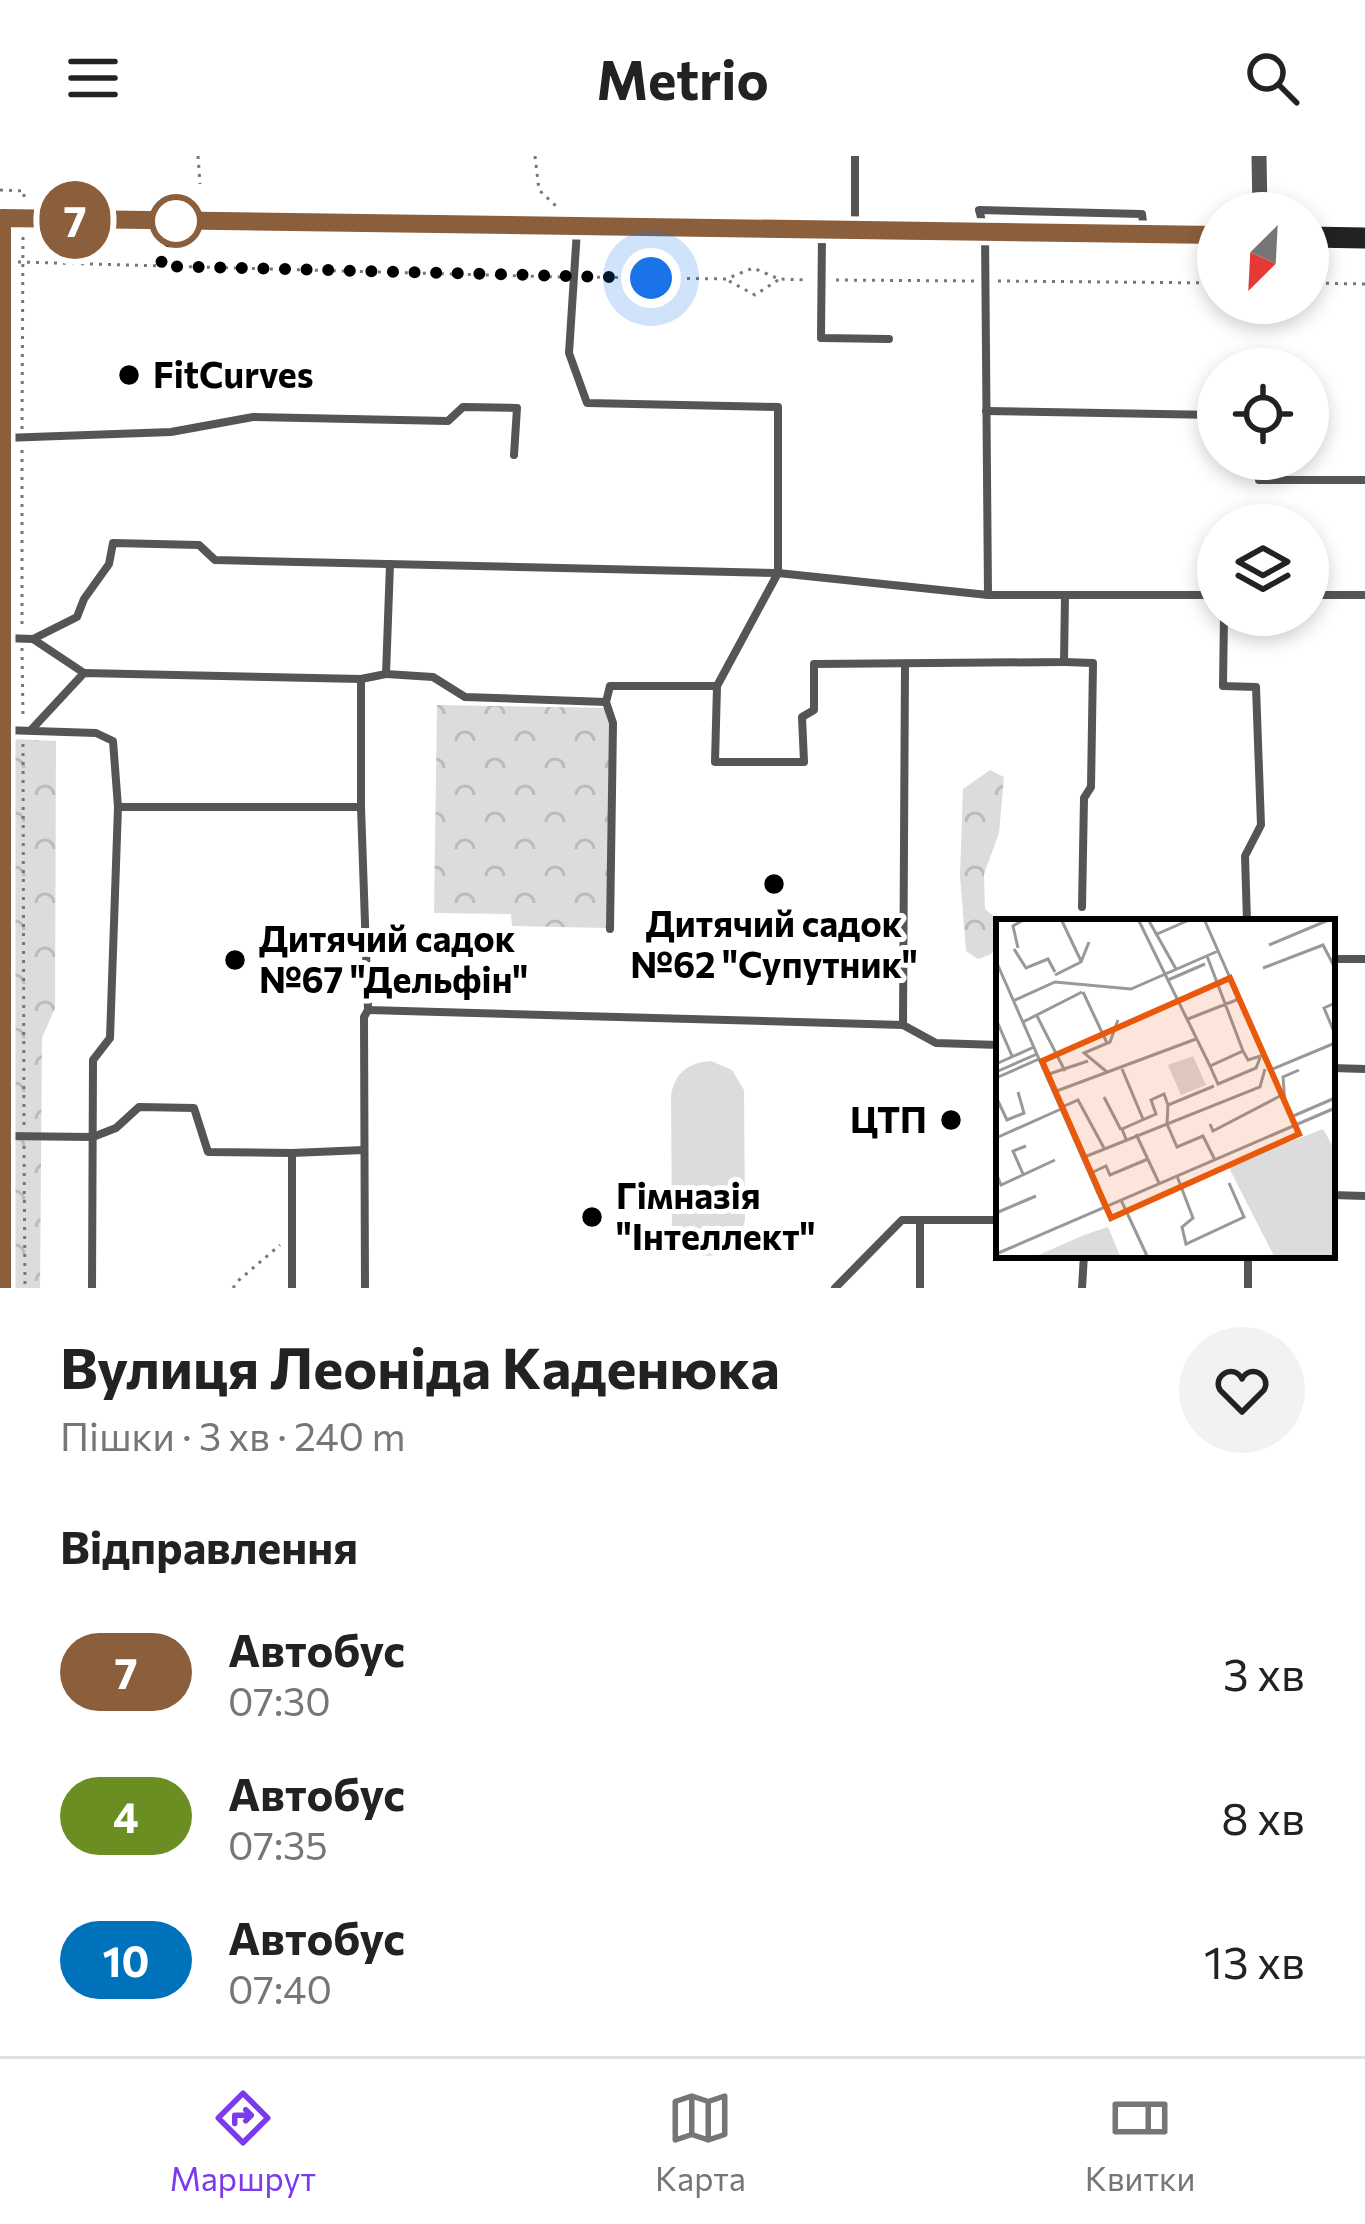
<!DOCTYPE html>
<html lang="uk">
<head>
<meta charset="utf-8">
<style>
	body { margin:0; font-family:Commissioner,sans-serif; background:#f2f2f2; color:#222; height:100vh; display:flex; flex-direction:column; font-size:45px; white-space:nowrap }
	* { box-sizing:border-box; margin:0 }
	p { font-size:39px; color:#767676 }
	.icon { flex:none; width:66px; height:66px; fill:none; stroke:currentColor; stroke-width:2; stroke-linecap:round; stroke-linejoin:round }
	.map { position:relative; height:1132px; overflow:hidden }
	.drawer { display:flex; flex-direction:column; background:#fff; flex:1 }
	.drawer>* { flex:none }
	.badge { padding:0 24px; border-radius:39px; font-size:42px; line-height:78px }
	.needle { width:78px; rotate:204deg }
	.buttons { position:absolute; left:1197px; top:36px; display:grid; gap:24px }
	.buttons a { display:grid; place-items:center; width:132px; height:132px; border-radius:50%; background:#fff; box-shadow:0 6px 18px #0003; font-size:60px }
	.you { position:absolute; width:60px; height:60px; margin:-30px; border:9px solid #fff; border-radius:50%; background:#1a73e8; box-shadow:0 0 0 18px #1a73e833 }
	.map>.badge { position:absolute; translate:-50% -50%; box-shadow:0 0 0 6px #fff }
	h2 { padding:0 60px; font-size:45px; line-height:108px }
	.round { display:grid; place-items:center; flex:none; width:126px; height:126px; border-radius:63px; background:#f2f2f2 }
	.headline { display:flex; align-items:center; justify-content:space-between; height:204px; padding:0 60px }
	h1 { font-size:57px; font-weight:700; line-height:90px }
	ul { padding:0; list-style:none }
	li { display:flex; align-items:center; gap:36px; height:144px; padding:0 60px }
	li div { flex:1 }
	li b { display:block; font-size:45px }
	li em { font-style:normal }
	li .badge { min-width:132px; font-weight:700; text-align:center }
	header { display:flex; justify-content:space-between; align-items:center; height:156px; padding:0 60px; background:#fff; font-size:54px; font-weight:700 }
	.dock { display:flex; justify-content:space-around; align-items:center; height:168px; border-top:3px solid #e0e0e0; background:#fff; font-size:33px; color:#767676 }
	.dock a { display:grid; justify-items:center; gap:6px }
	.dock .selected { color:#7c3aed }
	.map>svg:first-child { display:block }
	.green { fill:#dcdcdc }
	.forest { fill:url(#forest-crowns) }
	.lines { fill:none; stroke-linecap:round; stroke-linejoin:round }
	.path { stroke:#777; stroke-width:3; stroke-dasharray:3 6; stroke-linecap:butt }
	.service { stroke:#555; stroke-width:8 }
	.minor { stroke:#555; stroke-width:15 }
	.secondary { stroke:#222; stroke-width:21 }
	.line-casing { stroke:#fff; stroke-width:27 }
	.line { stroke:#8b5e3c; stroke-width:18 }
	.walk { stroke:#000; stroke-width:12; stroke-dasharray:0 21.6 }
	.stop-dot { fill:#fff; stroke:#8b5e3c; stroke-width:6 }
	.poi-dot { fill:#000; stroke:#fff; stroke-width:4.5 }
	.labels { text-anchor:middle; stroke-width:10; stroke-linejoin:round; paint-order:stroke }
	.poi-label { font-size:36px; font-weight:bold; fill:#000; stroke:#fff; text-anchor:start }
	.inset-road { fill:none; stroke:#999; stroke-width:3 }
	.view { fill:#e8590c; fill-opacity:0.15; stroke:#e8590c; stroke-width:6 }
	.inset-edge { fill:none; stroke:#000; stroke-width:6 }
</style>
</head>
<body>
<header><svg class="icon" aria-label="menu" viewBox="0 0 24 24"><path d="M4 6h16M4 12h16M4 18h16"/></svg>Metrio<svg class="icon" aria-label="search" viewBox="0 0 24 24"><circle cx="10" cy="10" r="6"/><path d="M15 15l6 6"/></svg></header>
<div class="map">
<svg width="1365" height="1132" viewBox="0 0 1365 1132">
	<defs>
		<pattern id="forest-crowns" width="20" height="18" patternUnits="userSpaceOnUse" patternTransform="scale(3)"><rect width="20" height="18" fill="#dcdcdc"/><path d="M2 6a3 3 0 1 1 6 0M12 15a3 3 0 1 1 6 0" fill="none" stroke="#bbb"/></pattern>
	</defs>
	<rect width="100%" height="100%" fill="#fff"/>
	<path class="green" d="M711,905L732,914L744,934L745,1064C736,1108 689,1112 672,1072L671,940C674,918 688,906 711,905Z"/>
	<g class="forest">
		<path d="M437,549L610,552L607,772L512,770L511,758L434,757Z"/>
		<path d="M12,583L56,585L55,852L42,882L40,1132H14L9,952Z"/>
		<path d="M990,614L1004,621L999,677L984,718L985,753L1001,766H999C999,789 1002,796 978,803L966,795L960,720L963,633Z"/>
	</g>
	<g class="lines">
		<g class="path">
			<path d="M198,0L200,28"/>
			<path d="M535,0L539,34L556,50"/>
			<path d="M0,34L24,35V45"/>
			<path d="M18,106L561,121"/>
			<path d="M588,121L726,123L753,112L779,123L808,124"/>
			<path d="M836,124L976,125"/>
			<path d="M729,125L755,139L778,124"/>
			<path d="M998,125L1218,127"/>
			<path d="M1308,127L1365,128"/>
			<path d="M22,273L23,78"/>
			<path d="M22,294V471"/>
			<path d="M22,492L23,561"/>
			<path d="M23,588L24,969"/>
			<path d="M24,990L25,1132"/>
			<path d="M233,1132L239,1124L280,1089"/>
		</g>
		<g class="service">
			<path d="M855,0V73"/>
			<path d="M822,77L821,182L889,183"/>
			<path d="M986,255L1218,259"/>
			<path d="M4,282L171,276L253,261L448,265L463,251L517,252L514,299"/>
			<path d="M1259,303V324H1365"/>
			<path d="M988,439L985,76L979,54L1142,58L1144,75"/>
			<path d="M1308,439H1365"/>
			<path d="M1224,459L1223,530L1256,531L1261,669L1245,700L1247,766"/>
			<path d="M4,482L33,483L84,517"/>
			<path d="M33,483L77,461L84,443L109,408L113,387L199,389L215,404L778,417L988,439H1218"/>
			<path d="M1064,506L1093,507L1091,631L1084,642L1082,751"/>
			<path d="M386,518L433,521L465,541L606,546L610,530H717L778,417V251L587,247L569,197L577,74"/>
			<path d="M361,523L386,518L390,408"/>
			<path d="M717,530L715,606H804L802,561L814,554V508L1064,506L1065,439"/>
			<path d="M606,546L613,567L610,773"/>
			<path d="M3,574L96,577L113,585L118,651H361L368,854L364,861L365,1132"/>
			<path d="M31,574L84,517L361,523V651"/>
			<path d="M1332,803H1365"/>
			<path d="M368,854L903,869L936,887L999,889"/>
			<path d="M903,869L905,508"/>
			<path d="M1332,912L1365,913"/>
			<path d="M3,980L93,981L116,972L139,951L194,952L208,996L292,997L364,994"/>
			<path d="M1332,1039L1365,1040"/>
			<path d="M920,1064V1132"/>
			<path d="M92,1132L93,904L110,882L118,651"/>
			<path d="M292,1132V997"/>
			<path d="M835,1132L902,1064H999"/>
			<path d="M1082,1132L1084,1099"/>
			<path d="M1248,1132V1099"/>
		</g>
		<g class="minor">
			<path d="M1259,0L1260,57"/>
			<path d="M2,1132L3,62"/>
		</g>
		<g class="secondary">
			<path d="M0,62L1218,79"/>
			<path d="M1308,81L1365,82"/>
		</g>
	</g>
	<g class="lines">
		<defs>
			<path id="line" d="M2,1132V62L1218,79"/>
		</defs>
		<use href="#line" class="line-casing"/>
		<use href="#line" class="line"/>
		<path class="walk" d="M176,65L160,110L651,122"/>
	</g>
	<circle class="stop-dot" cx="176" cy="65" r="24"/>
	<g class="poi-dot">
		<circle cx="129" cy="219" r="12"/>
		<circle cx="774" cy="728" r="12"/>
		<circle cx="235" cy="804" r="12"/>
		<circle cx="951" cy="964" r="12"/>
		<circle cx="592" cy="1061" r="12"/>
	</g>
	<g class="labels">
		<g class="poi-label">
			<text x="153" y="232">FitCurves</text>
			<text x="774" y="781" text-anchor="middle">Дитячий садок<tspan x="774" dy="41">№62 "Супутник"</tspan></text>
			<text x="259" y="796">Дитячий садок<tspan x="259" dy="41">№67 "Дельфін"</tspan></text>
			<text x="927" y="977" text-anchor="end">ЦТП</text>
			<text x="616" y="1053">Гімназія<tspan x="616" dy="41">"Інтеллект"</tspan></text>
		</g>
	</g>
	<g transform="translate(996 763)">
		<rect width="339" height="339" fill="#fff"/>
		<path d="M112,308L125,339H36L88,316Z" fill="#dcdcdc"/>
		<path d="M197,137L210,166L185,176L172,146Z" fill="#dcdcdc"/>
		<path d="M327,210L339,231V339H279L232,247Z" fill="#dcdcdc"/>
		<path class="inset-road" d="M65,0L85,42M142,0L214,147L247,132L252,141L268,136M208,0L299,206M153,2L180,50M159,16L193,1M273,26L335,0M22,29L17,7L29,0M18,30L30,49L52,40L59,53M211,37L247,132M0,42L108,288M267,49L327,26L339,49M59,56L85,43L93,23M172,61L209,45M87,73L111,124M17,82L59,63L135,70L222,32M339,84L328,89L339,115M41,97L69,152M0,100L16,137M192,100L243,80M27,103L86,73M0,145L38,128M214,147L222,165L260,149L264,139M126,150L147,200M274,151L339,124M0,153L41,135M111,153L88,134L114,123L122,101M50,156L92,142M0,159L43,140M218,167L172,186L171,205L181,228L207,217L219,241M58,173L200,120M108,178L125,211M2,182L11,201L28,194L22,173M289,184L287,158L303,151M64,189L82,181L108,229M295,198L339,179M214,205L217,212L286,176M140,215L163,264M0,219L65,190M130,220L126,210L160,195L155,181L168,175L172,186M86,239L264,168L269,150M0,254L5,266L59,241M27,255L17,232L30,227M93,255L110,247L114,256L152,240M181,257L197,299L186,308L190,325L248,298L233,264M125,281L152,339M0,294L40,277M0,335L339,189"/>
		<path class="view" d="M234,59L303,215L115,299L46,142Z"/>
		<rect width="339" height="339" class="inset-edge"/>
	</g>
</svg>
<div class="buttons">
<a><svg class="needle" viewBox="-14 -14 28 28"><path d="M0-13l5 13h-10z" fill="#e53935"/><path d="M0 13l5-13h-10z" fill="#767676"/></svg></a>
<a><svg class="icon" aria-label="locate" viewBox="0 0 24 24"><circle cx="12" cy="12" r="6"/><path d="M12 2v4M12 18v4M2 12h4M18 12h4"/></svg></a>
<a><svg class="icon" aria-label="layers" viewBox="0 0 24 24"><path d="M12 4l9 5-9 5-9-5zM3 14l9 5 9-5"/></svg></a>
</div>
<div class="you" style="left:651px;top:122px"></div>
<b class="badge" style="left:75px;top:64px;background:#8b5e3c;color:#fff">7</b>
</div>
<section class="drawer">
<div class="headline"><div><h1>Вулиця Леоніда Каденюка</h1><p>Пішки · 3 хв · 240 m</p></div><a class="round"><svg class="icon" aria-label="heart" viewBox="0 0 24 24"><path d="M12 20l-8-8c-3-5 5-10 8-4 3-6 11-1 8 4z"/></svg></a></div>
<h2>Відправлення</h2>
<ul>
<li><span class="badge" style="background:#8b5e3c;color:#fff">7</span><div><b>Автобус</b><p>07:30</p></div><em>3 хв</em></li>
<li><span class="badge" style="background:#6b8e23;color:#fff">4</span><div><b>Автобус</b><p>07:35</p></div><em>8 хв</em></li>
<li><span class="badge" style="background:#0072bc;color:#fff">10</span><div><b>Автобус</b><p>07:40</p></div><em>13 хв</em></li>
</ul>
</section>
<nav class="dock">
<a class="selected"><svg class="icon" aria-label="directions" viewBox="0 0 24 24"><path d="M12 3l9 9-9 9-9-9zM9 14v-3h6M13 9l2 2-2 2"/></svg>Маршрут</a>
<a><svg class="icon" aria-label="map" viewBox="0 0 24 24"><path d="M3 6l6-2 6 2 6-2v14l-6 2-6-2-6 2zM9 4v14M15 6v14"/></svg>Карта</a>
<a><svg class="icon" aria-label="tickets" viewBox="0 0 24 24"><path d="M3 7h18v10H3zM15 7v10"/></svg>Квитки</a>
</nav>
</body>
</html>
